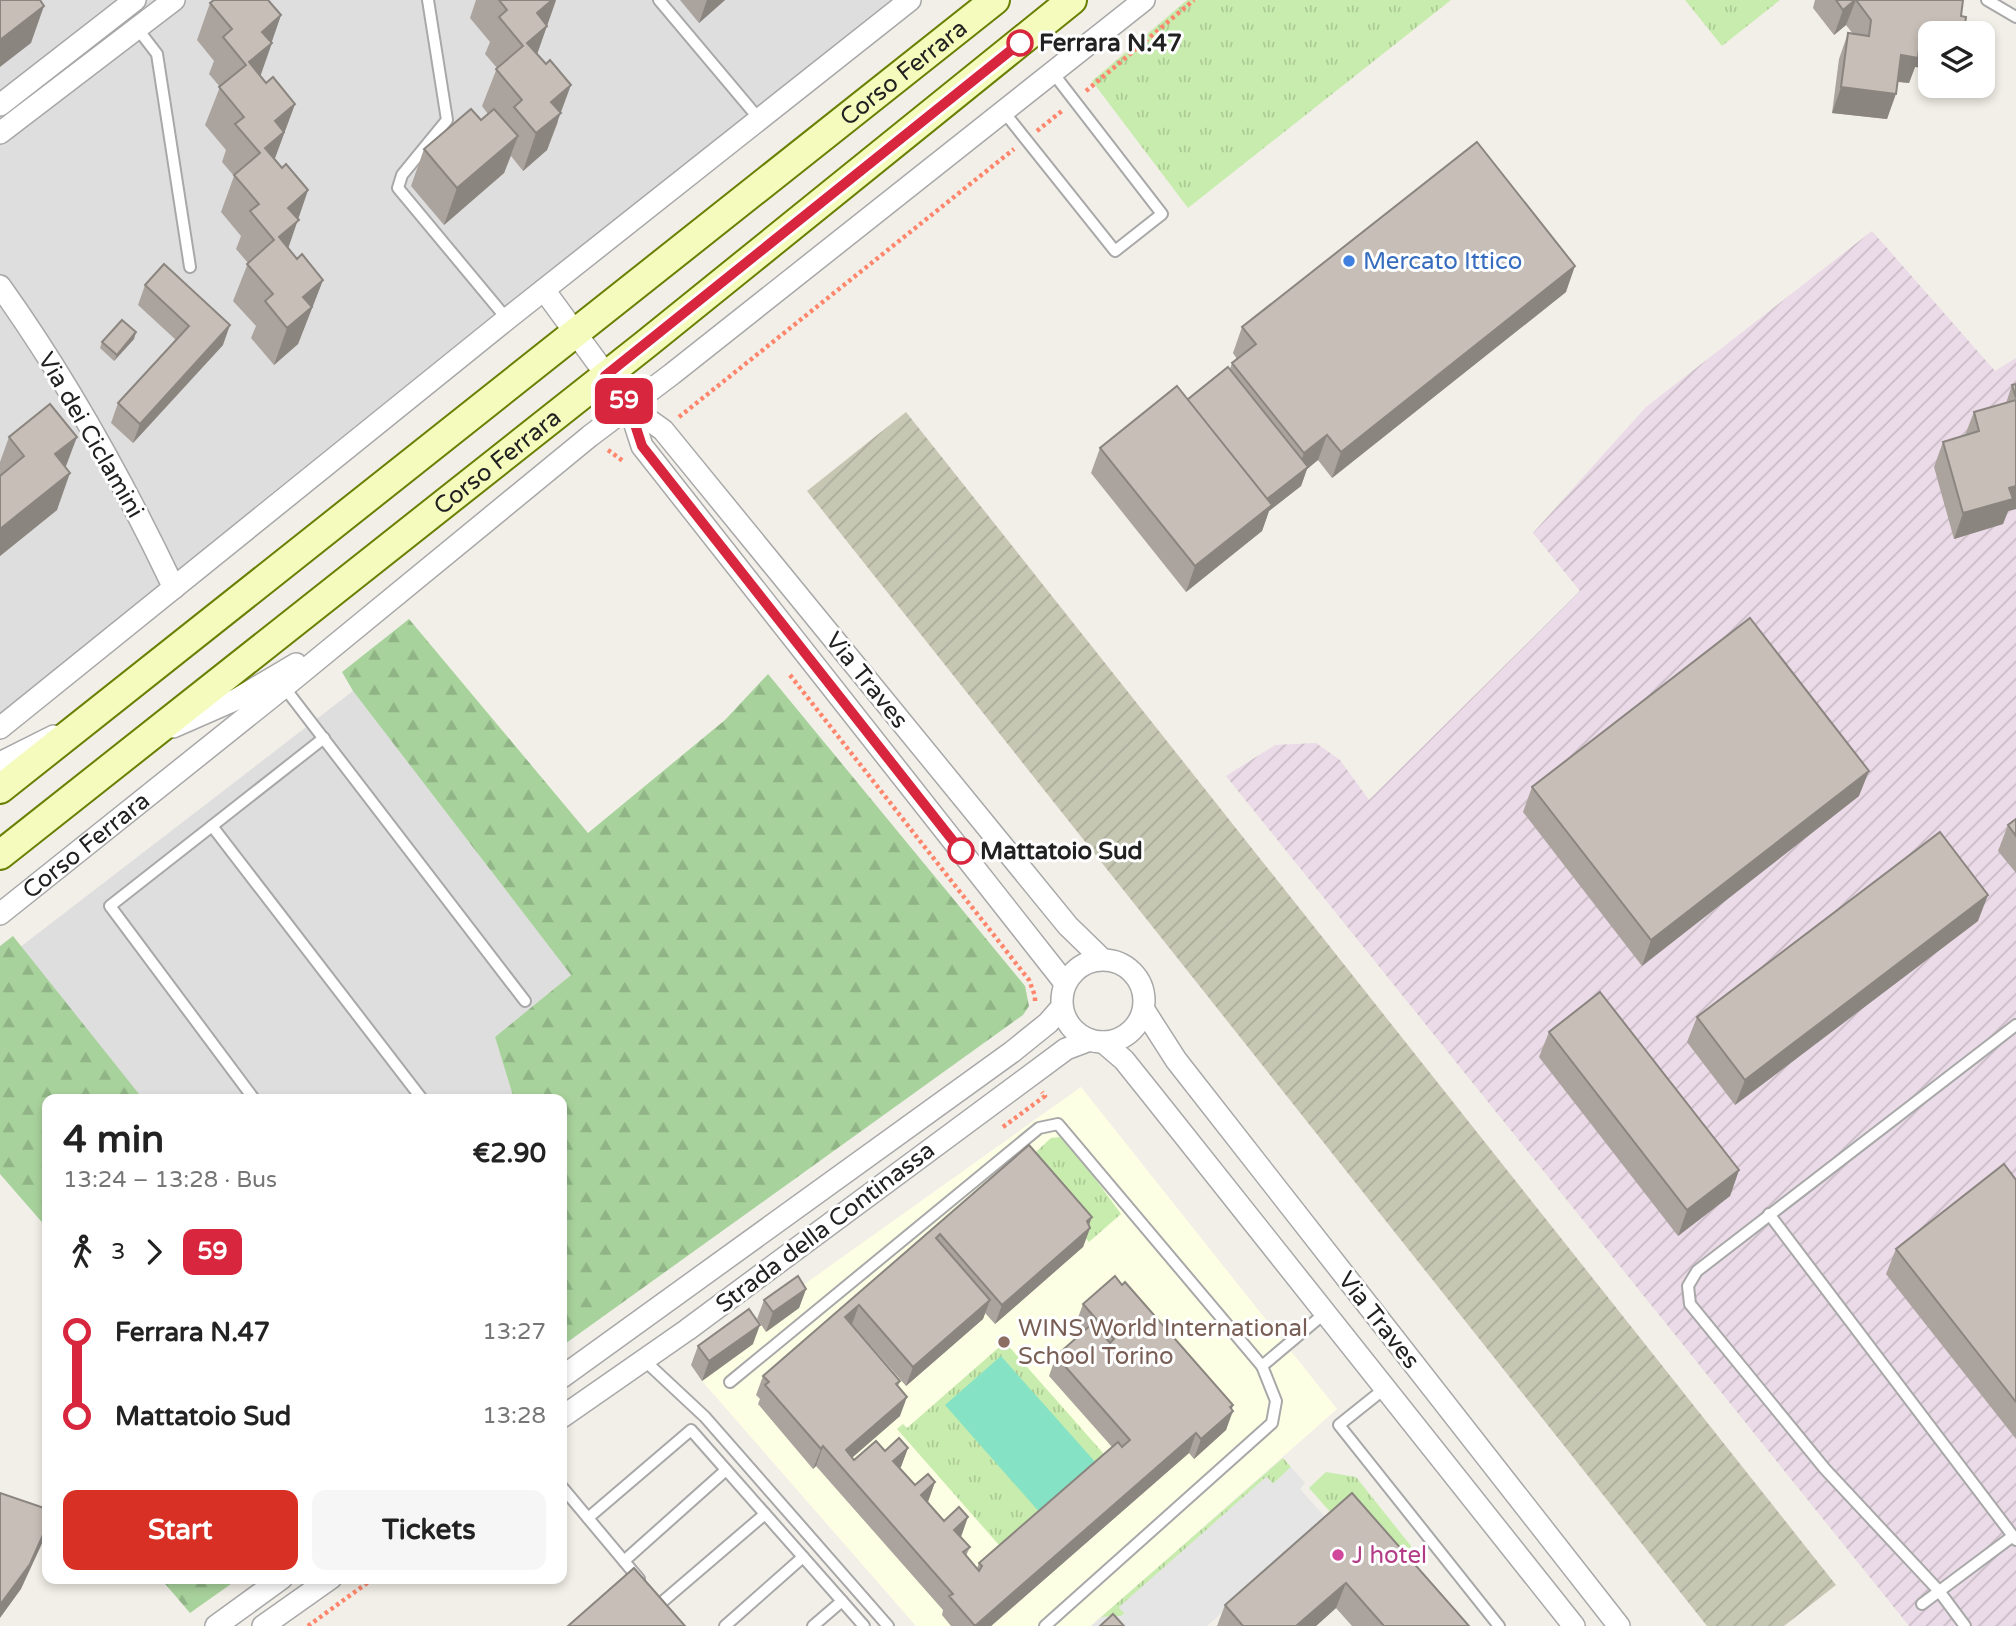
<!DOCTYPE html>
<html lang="en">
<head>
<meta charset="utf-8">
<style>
	body { margin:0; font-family:"Varela Round",sans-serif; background:#f6f6f6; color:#222; height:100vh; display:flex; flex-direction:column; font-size:26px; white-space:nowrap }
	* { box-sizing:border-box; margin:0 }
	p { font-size:23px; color:#767676 }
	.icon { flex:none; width:38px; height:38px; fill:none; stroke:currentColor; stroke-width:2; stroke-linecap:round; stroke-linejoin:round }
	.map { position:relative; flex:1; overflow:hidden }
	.details { position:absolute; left:42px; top:1094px; width:525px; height:490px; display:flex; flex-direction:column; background:#fff; border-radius:14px; box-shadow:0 4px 10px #0003 }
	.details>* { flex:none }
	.badge { padding:0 14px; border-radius:10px; font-size:24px; line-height:46px }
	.buttons { position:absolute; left:1918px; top:21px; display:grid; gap:14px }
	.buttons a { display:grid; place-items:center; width:77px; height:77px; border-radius:14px; background:#fff; box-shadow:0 4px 10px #0003; font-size:35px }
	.map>.badge { position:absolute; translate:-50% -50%; box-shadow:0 0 0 4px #fff }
	.legs { display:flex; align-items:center; gap:10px; height:77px; padding:0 21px; font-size:23px }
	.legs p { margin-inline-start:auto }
	.summary { display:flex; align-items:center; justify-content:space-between; height:119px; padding:0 21px }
	h1 { font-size:38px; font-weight:700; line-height:52px }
	.action { display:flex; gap:14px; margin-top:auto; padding:14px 21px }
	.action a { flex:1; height:80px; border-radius:14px; background:#d93025; color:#fff; font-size:28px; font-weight:700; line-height:80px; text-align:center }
	.action a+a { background:#f6f6f6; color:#222 }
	ul { padding:0 21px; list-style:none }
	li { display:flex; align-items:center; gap:24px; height:84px; font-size:26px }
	li i { display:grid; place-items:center; width:10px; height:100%; margin:0 9px; background:currentColor }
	li i::after { content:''; width:18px; height:18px; margin:-9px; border:5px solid; border-radius:50%; background:#fff }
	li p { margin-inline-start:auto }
	li:first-child i { background:linear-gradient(#0000 50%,currentColor 0) }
	li:last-child i { background:linear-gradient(currentColor 50%,#0000 0) }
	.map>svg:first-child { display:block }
	.residential { fill:#dfdede }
	.industrial { fill:url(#industrial-furrows) }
	.education { fill:#fdffe4 }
	.construction { fill:url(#construction-furrows) }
	.grass { fill:url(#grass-tufts) }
	.forest { fill:url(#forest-firs) }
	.pitch { fill:#85e2c4 }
	.parking { fill:#e5e5e5 }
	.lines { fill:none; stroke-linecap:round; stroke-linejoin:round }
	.lane-casing { stroke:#a8a8a8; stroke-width:14 }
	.street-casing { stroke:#a8a8a8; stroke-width:24 }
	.secondary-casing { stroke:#697f02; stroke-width:32 }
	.path { stroke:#fe866d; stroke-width:4.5; stroke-dasharray:3.5 3.5; stroke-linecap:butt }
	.lane { stroke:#fff; stroke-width:10 }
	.street { stroke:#fff; stroke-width:21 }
	.secondary { stroke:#f4fbbc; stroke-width:28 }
	.wall { fill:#aba39d }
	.shaded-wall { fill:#8b8580 }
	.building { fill:#c7beb7; stroke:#8b8580; stroke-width:2 }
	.line-1-casing { stroke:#fff; stroke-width:16 }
	.line-1 { stroke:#d7263d; stroke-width:10 }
	.stop-1-dot { fill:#fff; stroke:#d7263d; stroke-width:3.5 }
	.shop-dot { fill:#3f7fe0; stroke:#fff; stroke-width:2.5 }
	.education-dot { fill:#8d6e63; stroke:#fff; stroke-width:2.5 }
	.hotel-dot { fill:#d1479c; stroke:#fff; stroke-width:2.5 }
	.labels { text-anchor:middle; stroke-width:6; stroke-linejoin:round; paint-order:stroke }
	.stop-label { font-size:24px; font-weight:bold; fill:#212121; stroke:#fff; text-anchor:start }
	.street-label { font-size:24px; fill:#212121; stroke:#fff }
	.shop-label { font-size:24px; fill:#366cbe; stroke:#fff; text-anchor:start }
	.education-label { font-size:24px; fill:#785e54; stroke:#fff; text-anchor:start }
	.hotel-label { font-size:24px; fill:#b23c85; stroke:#fff; text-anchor:start }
</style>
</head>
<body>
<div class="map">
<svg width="2016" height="1626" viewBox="0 0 2016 1626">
	<defs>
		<pattern id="industrial-furrows" width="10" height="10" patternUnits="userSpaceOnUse" patternTransform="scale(1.75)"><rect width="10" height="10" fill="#ebdae7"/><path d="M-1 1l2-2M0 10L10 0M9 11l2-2" fill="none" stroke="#c9bbc6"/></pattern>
		<pattern id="construction-furrows" width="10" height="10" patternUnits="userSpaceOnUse" patternTransform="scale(1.75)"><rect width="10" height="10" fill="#c6c7b3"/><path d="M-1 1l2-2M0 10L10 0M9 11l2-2" fill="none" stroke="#aaab9a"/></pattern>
		<pattern id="grass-tufts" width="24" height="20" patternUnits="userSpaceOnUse" patternTransform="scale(1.75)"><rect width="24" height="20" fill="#c8ecad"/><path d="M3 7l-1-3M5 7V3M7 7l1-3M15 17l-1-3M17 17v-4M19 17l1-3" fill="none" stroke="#acca95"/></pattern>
		<pattern id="forest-firs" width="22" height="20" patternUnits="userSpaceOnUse" patternTransform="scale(1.75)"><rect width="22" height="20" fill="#a8d29c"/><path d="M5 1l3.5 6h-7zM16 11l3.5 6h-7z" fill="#90b486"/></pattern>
	</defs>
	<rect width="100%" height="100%" fill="#f2efe8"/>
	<g class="residential">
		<path d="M0,0H906L0,714Z"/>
		<path d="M353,691L571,975L495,1037L514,1099H141L19,948Z"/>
	</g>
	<path class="industrial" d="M1872,231L1995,371L2016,358V1626H1909L1226,776L1275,745L1316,743L1340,760L1369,800L1580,591L1533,533L1619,437L1646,407Z"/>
	<path class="education" d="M1081,1087L1337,1409L1091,1626H916L702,1381L691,1365Z"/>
	<path class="construction" d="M906,412L1836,1585L1784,1626H1707L807,491Z"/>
	<g class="grass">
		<path d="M1187,0H1451L1188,208L1092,81Z"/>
		<path d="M1685,0H1780L1722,46Z"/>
		<path d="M1060,1137L1068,1141L1121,1214L1089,1242L1022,1165L1051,1138Z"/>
		<path d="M1005,1342L1111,1462L1006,1553L897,1429L903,1424L907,1428Z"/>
		<path d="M1283,1458L1291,1467L1273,1484L1267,1477L1119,1608L1125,1613L1121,1616L1101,1617Z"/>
		<path d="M1326,1472L1356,1477L1411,1546L1408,1584L1339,1522L1309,1488Z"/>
	</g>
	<g class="forest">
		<path d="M409,619L588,833L725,720L768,674L1025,986L1029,1006L1023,1015L562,1346V1099H514L495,1037L571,975L353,691L342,672Z"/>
		<path d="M13,936L143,1099H47V1228L0,1174V946Z"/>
		<path d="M161,1579H238L190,1613Z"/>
	</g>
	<path class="pitch" d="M1001,1356L1097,1464L1041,1514L945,1405Z"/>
	<path class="parking" d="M1291,1467L1305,1483L1300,1489L1328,1520L1207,1626H1091L1101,1617L1121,1616L1125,1614L1119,1607L1266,1477L1273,1484Z"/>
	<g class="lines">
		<defs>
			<g id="lane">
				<path d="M428,0L447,120L402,175L398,188L507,319"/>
				<path d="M659,0L760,120"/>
				<path d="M1987,0L2016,17"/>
				<path d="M137,28L157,54L190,267"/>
				<path d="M1004,112L1115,251L1162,214L1053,73"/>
				<path d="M284,687L525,1001"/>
				<path d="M324,738L212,826L422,1099"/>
				<path d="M212,826L110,906L254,1099"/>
				<path d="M1769,1214L2013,1536"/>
				<path d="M644,1360L705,1417L888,1626"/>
				<path d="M730,1382L1039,1128L1058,1124L1262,1366"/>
				<path d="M1384,1389L1339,1425L1499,1626"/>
				<path d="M562,1487L639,1579"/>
				<path d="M588,1518L691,1430L864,1626"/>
				<path d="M624,1561L726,1470"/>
				<path d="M661,1603L765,1514"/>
				<path d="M1922,1604L2013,1536L2016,1540"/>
				<path d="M725,1626L803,1557"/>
				<path d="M813,1626L842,1601"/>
				<path d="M1045,1626L1272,1423L1276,1401L1262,1366L1325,1313"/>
				<path d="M1965,1626L1939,1591L1825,1469L1690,1304L1688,1286L1697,1271L2016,1025"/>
			</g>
			<g id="street">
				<path d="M0,105L135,0"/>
				<path d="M0,133L174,0"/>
				<path d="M0,286C68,381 124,483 174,588"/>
				<path d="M544,290L629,406L663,430L1068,926L1102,959"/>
				<path d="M629,406L642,446L1065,983"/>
				<path d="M173,727L237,699L296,664"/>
				<path d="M0,728L507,319L910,0"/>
				<path d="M0,763L54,736"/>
				<path id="s1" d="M0,914L284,687L590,436L672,374L1144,0"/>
				<circle cx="1103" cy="1001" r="41"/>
				<path d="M1144,1010L1176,1060L1619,1626"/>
				<path d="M1103,1042L1124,1060L1156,1100L1574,1626"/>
				<path d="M562,1377L1012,1052L1048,1023L1062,1007"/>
				<path d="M562,1417L687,1330L1066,1049L1090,1040"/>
				<path d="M216,1626L282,1578"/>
				<path d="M263,1626L331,1578"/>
			</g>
			<g id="secondary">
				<path id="s2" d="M0,789L995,0"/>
				<path id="s3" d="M0,855L646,344L1072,0"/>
			</g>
		</defs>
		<use href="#lane" class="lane-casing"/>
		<use href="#street" class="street-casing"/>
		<use href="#secondary" class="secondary-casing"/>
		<g class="path">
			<path d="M1086,91L1194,0"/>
			<path d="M1037,131L1063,110"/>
			<path d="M679,417L1014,149"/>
			<path d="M608,450L623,461"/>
			<path d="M790,675L1029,980L1035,996V1003"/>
			<path d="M1003,1127L1045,1096L1042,1092"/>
			<path d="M308,1626L374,1578"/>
		</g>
		<use href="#lane" class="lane"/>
		<use href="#street" class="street"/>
		<use href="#secondary" class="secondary"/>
	</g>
	<g class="wall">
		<path d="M476,0H556L537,54L558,122L547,150L523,171L511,156L504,173L444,225L411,186L424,149L481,120L488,114L482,106L497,68L485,54L490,42L470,18Z"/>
		<path d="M680,0H725L699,23Z"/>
		<path d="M1815,0H1896L1915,67L1909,83L1898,82L1887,119L1832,113L1839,59L1848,33L1853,34L1846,25L1834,35L1813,8Z"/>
		<path d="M210,3L281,15L260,75L266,83L295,104L274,160L282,168L308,190L288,249L297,259L323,280L298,344L274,365L251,338L256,326L233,301L248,263L236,249L241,236L221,212L234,176L222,162L226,150L205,125L220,87L209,74L214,61L197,40Z"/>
		<path d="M145,285L223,345L133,443L111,423L118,403L176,340L138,305Z"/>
		<path d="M1566,292L1332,478L1318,460L1307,469L1301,486L1269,511L1262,531L1186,592L1091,473L1100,448L1187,400L1230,369L1232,363L1237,359L1233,353L1242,327Z"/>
		<path d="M134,339L114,361L100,348L102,342Z"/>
		<path d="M2016,384V509L2008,511L2003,524L1954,539L1934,467L1943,442L1965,435L1974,412L2006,403L2012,385Z"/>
		<path d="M9,437L66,467L57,510L0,556V462Z"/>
		<path d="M1532,787L1859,796L1642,966L1523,812Z"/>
		<path d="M2016,819V873L1998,851L2008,825Z"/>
		<path d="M1978,921L1735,1105L1687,1042L1697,1017Z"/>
		<path d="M1549,1032L1739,1170L1730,1196L1678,1236L1539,1057Z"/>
		<path d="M1029,1145L1089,1225L1090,1228L1083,1247L995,1324L985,1313L983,1319L906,1386L852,1324L851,1325L900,1381L898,1386L900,1416L852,1458L854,1460L885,1451L908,1448L900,1468L915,1485L935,1482L927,1502L970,1547L966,1556L977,1568L979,1563L1112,1447L1049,1376L1056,1356L1084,1332L1076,1323L1083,1304L1233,1405L1226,1430L1194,1459L1189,1453L991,1626H951L942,1615L943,1610L816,1466L813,1469L758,1404L760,1399L756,1395L763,1376Z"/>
		<path d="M2016,1180V1439L1886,1274L1896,1249Z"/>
		<path d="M806,1289L799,1308L766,1332L757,1319L764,1300Z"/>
		<path d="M753,1344L702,1381L691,1365L698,1346Z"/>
		<path d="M1352,1493L1469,1626H1352L1336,1608L1316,1626H1217L1225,1605Z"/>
	</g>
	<g class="shaded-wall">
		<path d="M552,0H556L534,63L514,80L537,13Z"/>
		<path d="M707,0H725L699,23Z"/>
		<path d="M1856,0L1846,25L1834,35L1843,10Z"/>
		<path d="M44,6L31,43L0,67V40Z"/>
		<path d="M281,15L271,44L272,43L259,80L249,62L262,32Z"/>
		<path d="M1920,41L1930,42V69L1915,67L1909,83L1892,81L1901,55Z"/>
		<path d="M571,85L547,150L523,171L536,133L551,102Z"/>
		<path d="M1841,87L1896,94L1887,119L1832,113Z"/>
		<path d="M295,104L271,169L251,185L275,121Z"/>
		<path d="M518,136L504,173L444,225L457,188Z"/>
		<path d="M308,190L285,257L265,274L288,208Z"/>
		<path d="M1575,266L1566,292L1332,478L1341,452Z"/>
		<path d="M323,280L298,344L274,365L287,328L303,297Z"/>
		<path d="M230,325L223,345L133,443L140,424Z"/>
		<path d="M136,332L134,339L114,361L117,355Z"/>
		<path d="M1327,435L1318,460L1307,469L1301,486L1269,511L1262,531L1186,592L1195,566L1262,503L1295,477L1304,453Z"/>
		<path d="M77,437L63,474L55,454Z"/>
		<path d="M70,473L57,510L0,556V529Z"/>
		<path d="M2016,486V509L2008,511L2003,524L1954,539L1963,513L2009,488Z"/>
		<path d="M1869,771L1859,796L1642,966L1651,940Z"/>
		<path d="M1988,895L1978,921L1735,1105L1745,1080Z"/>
		<path d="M1739,1170L1730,1196L1678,1236L1687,1210Z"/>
		<path d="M1092,1217L1087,1230L1090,1228L1083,1247L995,1324L1002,1305Z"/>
		<path d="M806,1289L799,1308L766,1332L773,1312Z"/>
		<path d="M990,1300L983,1319L906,1386L913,1367Z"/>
		<path d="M859,1305L852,1324L838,1337L845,1317Z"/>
		<path d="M760,1325L753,1344L702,1381L709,1361Z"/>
		<path d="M907,1397L900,1416L841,1467L846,1450Z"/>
		<path d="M1233,1405L1230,1414L1233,1411L1226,1430L1194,1459L1201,1439Z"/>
		<path d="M1196,1433L1189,1453L991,1626H975Z"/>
		<path d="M823,1446L816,1466L813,1469L821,1449Z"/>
		<path d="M908,1448L901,1467L886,1481L893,1461Z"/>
		<path d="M935,1482L928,1502L914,1514L921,1495Z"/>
		<path d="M968,1517L961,1537L947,1549L954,1530Z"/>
		<path d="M47,1526L45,1537L21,1589L0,1618V1605Z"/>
		<path d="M1346,1583L1336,1608L1316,1626H1296Z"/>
	</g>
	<g class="building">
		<path d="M0,0H40L44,6L0,40Z"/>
		<path d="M214,0H268L281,15L262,32L272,43L249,62L266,83L273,77L295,104L275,121L284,132L265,148L282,168L286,164L308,190L288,208L299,220L279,237L297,259L302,254L323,280L303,297L312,307L287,328L265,301L273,294L247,264L274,240L250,211L259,204L234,175L260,153L235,124L244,117L219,87L246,65L223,37L232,29L210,3Z"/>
		<path d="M499,0H552L537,13L547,26L527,43L546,64L550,60L571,85L551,102L561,113L536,133L514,107L522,100L496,69L523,46L499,17L507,10Z"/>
		<path d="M1836,0H1855L1843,10Z"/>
		<path d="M1856,0H1963L1961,16L1966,17L1964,33H1930V42L1920,41L1918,58L1901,55L1896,94L1841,87L1848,33L1869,36L1871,20Z"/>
		<path d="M471,109L481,120L494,109L518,136L457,188L424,149Z"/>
		<path d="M1477,142L1575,266L1341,452L1327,435L1304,453L1232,363L1256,344L1242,327Z"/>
		<path d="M164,264L230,325L140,424L118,403L189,326L145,285Z"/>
		<path d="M122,320L136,332L117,355L102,342Z"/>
		<path d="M1228,367L1308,467L1267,499L1187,400Z"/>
		<path d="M2016,384V398L2012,385Z"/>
		<path d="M1177,386L1272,505L1195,566L1100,448Z"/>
		<path d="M2016,400V486L2009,488L2013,499L1963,513L1943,442L1979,431L1974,412Z"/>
		<path d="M50,404L77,437L55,454L70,473L0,529V476L24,456L9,437Z"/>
		<path d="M1750,618L1869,771L1651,940L1532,787Z"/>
		<path d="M2016,819V836L2008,825Z"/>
		<path d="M1940,832L1988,895L1745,1080L1697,1017Z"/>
		<path d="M1600,992L1739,1170L1687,1210L1549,1032Z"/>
		<path d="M1029,1145L1092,1217L1087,1221L1090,1228L1002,1305L940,1234L936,1238L990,1300L913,1367L859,1305L845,1317L900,1381L896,1384L907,1397L846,1450L854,1460L876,1441L885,1451L899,1438L908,1448L893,1461L915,1485L928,1474L935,1482L921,1495L944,1521L959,1507L968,1517L954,1530L970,1547L963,1552L979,1571L982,1566L979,1563L1118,1442L1122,1447L1130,1440L1056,1356L1093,1323L1110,1343L1114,1339L1083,1304L1115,1276L1122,1285L1125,1282L1233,1405L1230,1407L1233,1411L1201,1439L1196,1433L975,1626L949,1596L953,1594L823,1446L821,1449L765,1385L769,1382L763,1376Z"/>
		<path d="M2004,1164L2016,1180V1402L1896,1249Z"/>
		<path d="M798,1276L806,1289L773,1312L764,1300Z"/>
		<path d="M749,1309L760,1325L709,1361L698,1346Z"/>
		<path d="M0,1493L47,1509V1526L30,1564L0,1605Z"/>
		<path d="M1352,1493L1469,1626H1384L1346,1583L1296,1626H1243L1225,1605Z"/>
		<path d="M634,1568L685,1626H568Z"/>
		<path d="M1113,1614L1124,1626H1100Z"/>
	</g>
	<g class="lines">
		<defs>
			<path id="line-1" d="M961,851L642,446L629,406L605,376L1020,43"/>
		</defs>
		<use href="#line-1" class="line-1-casing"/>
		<use href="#line-1" class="line-1"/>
	</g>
	<g class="stop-1-dot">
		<circle cx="1020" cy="43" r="12"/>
		<circle cx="961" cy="851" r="12"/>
	</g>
	<circle class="shop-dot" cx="1349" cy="261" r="7"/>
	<circle class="education-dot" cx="1004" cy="1342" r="7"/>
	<circle class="hotel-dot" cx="1338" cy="1555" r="7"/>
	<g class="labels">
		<g class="stop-label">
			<text x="1039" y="51">Ferrara N.47</text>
			<text x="980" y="859">Mattatoio Sud</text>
		</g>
		<g class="street-label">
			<text dy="8" stroke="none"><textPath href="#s2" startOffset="1153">Corso Ferrara</textPath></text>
			<text transform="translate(91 435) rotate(60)" y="8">Via dei Ciclamini</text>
			<text dy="8" stroke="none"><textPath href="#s3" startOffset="634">Corso Ferrara</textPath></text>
			<text transform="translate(867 680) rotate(51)" y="8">Via Traves</text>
			<text dy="8" stroke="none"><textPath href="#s1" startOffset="110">Corso Ferrara</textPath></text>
			<text transform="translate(825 1227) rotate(-37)" y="8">Strada della Continassa</text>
			<text transform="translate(1379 1320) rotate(52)" y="8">Via Traves</text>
		</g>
		<g class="shop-label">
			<text x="1363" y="269">Mercato Ittico</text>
		</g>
		<g class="education-label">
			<text x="1018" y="1336">WINS World International<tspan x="1018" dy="28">School Torino</tspan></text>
		</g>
		<g class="hotel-label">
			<text x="1352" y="1563">J hotel</text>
		</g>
	</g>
</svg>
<div class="buttons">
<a><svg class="icon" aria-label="layers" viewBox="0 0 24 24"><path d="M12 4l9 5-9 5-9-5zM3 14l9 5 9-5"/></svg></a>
</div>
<b class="badge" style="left:624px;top:401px;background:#d7263d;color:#fff">59</b>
<section class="details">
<div class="summary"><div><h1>4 min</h1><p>13:24 – 13:28 · Bus</p></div><b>€2.90</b></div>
<div class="legs"><svg class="icon" aria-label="walk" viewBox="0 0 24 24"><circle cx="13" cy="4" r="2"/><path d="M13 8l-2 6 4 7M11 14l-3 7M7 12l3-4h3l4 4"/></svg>3<svg class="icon" aria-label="forward" viewBox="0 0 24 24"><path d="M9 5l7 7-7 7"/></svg><b class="badge" style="background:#d7263d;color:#fff">59</b></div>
<ul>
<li><i style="color:#d7263d"></i><b>Ferrara N.47</b><p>13:27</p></li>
<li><i style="color:#d7263d"></i><b>Mattatoio Sud</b><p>13:28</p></li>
</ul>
<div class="action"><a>Start</a><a>Tickets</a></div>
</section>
</div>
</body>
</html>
